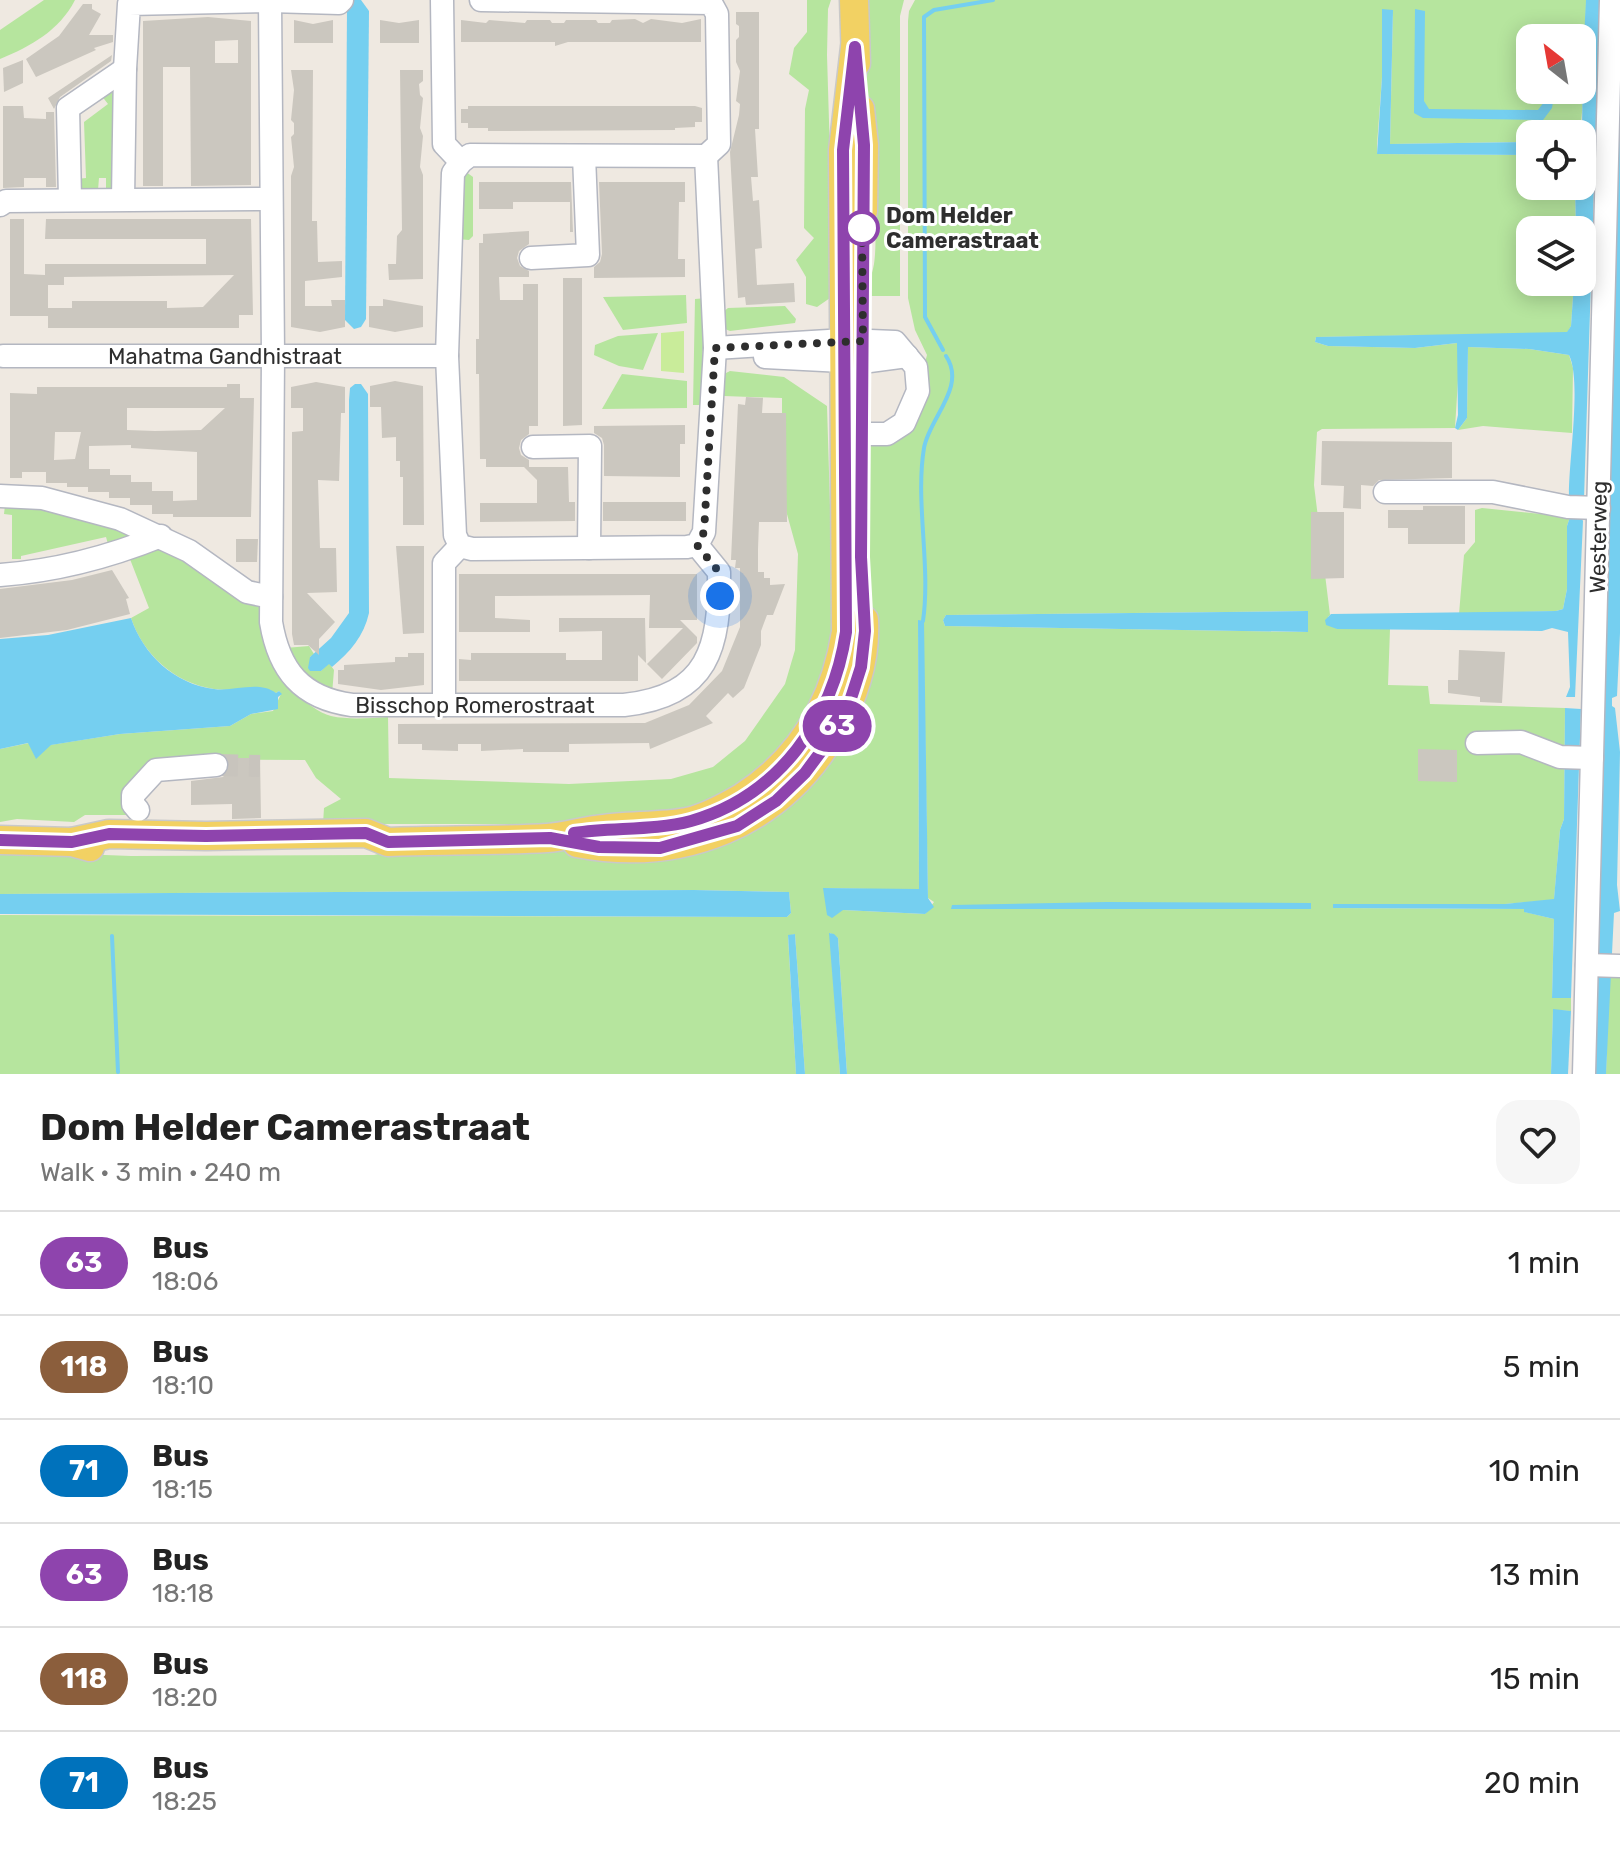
<!DOCTYPE html>
<html lang="en">
<head>
<meta charset="utf-8">
<style>
	body { margin:0; font-family:Rubik,sans-serif; background:#f6f6f6; color:#222; height:100vh; display:flex; flex-direction:column; font-size:30px; white-space:nowrap }
	* { box-sizing:border-box; margin:0 }
	p { font-size:26px; color:#767676 }
	.icon { flex:none; width:44px; height:44px; fill:none; stroke:currentColor; stroke-width:2; stroke-linecap:round; stroke-linejoin:round }
	.map { position:relative; height:1074px; overflow:hidden }
	.details { display:flex; flex-direction:column; background:#fff; flex:1 }
	.details>* { flex:none }
	.badge { padding:0 16px; border-radius:26px; font-size:28px; line-height:52px }
	.needle { width:52px; rotate:329deg }
	.tools { position:absolute; left:1516px; top:24px; display:grid; gap:16px }
	.tools a { display:grid; place-items:center; width:80px; height:80px; border-radius:16px; background:#fff; box-shadow:0 4px 20px #0003; font-size:40px }
	.you { position:absolute; width:40px; height:40px; margin:-20px; border:6px solid #fff; border-radius:50%; background:#1a73e8; box-shadow:0 0 0 12px #1a73e833 }
	.map>.badge { position:absolute; translate:-50% -50%; box-shadow:0 0 0 4px #fff }
	.round { display:grid; place-items:center; flex:none; width:84px; height:84px; border-radius:24px; background:#f6f6f6 }
	.summary { display:flex; align-items:center; justify-content:space-between; height:136px; padding:0 40px }
	h1 { font-size:38px; font-weight:700; line-height:60px }
	ul { padding:0; list-style:none }
	li { display:flex; align-items:center; gap:24px; height:104px; padding:0 40px; border-top:2px solid #e0e0e0 }
	li div { flex:1 }
	li b { display:block; font-size:30px }
	li em { font-style:normal }
	li .badge { min-width:88px; font-weight:700; text-align:center }
	.map>svg:first-child { display:block }
	.green { fill:#b6e59e; fill-rule:evenodd }
	.pitch { fill:#c9ec9a }
	.water { fill:#75cff0 }
	.lines { fill:none; stroke-linecap:round; stroke-linejoin:round }
	.stream { stroke:#75cff0; stroke-width:4 }
	.building { fill:#cbc7bf; fill-rule:evenodd }
	.minor-tunnel { stroke:#c8c4bd; stroke-width:22; stroke-dasharray:22 11; stroke-linecap:butt }
	.minor-casing { stroke:#b4b7c1; stroke-width:25 }
	.major-casing { stroke:#c9c9c9; stroke-width:31 }
	.minor { stroke:#fff; stroke-width:22 }
	.major { stroke:#f2d163; stroke-width:28 }
	.line-casing { stroke:#fff; stroke-width:18 }
	.line { stroke:#8e44ad; stroke-width:12 }
	.walk { stroke:#2e2e2e; stroke-width:8; stroke-dasharray:0 14.4 }
	.stop-dot { fill:#fff; stroke:#8e44ad; stroke-width:4 }
	.labels { text-anchor:middle; stroke-width:6; stroke-linejoin:round; paint-order:stroke }
	.stop-label { font-size:22px; font-weight:bold; fill:#2e2e2e; stroke:#fff; text-anchor:start }
	.street-label { font-size:22px; fill:#2e2e2e; stroke:#fff }
</style>
</head>
<body>
<div class="map">
<svg width="1620" height="1074" viewBox="0 0 1620 1074">
	<rect width="100%" height="100%" fill="#efe9e1"/>
	<g class="green">
		<path d="M44,0H75C59,31 31,46 0,59V30Z"/>
		<path d="M807,0H831L828,9L827,55L834,288L830,298L817,307L806,304V277L796,260L814,238L804,228L805,109L809,90L789,74L794,48L807,32Z"/>
		<path d="M859,0H904L900,16V296H867C867,284 872,276 874,264C877,244 876,198 866,180Z"/>
		<path d="M915,0H1586L1585,79L1580,134H1530V142L1390,144L1393,11L1382,77L1377,145V154L1530,155V186H1575L1576,230H1530V282H1574L1571,326L1567,333L1316,337L1315,342L1328,346L1415,348L1457,343L1460,348L1455,428L1322,429L1317,432L1314,485L1330,615L1328,617L1337,629H1390L1388,685L1428,686L1430,704L1565,708L1564,819L1560,830L1554,900L1505,904H1334L1333,908L1524,909L1525,912L1554,919L1552,998H1571V1011L1553,1010L1551,1074H847L838,938L830,933L840,1074H805L795,934L788,936L796,1074H0V915L787,917L791,913L789,892L694,890L0,894V851L131,856L374,855L400,849L724,836L867,626L863,445L885,441L922,374L927,355L915,330L908,298V21L909,11ZM1530,38H1582V90H1530ZM1307,611V632L945,626L943,620L946,615ZM918,621H923L928,898L934,902L925,914L843,910L824,888L919,890Z"/>
		<path d="M114,82L112,189L106,191V178H99L98,190L75,191L76,179L86,178L84,122L108,104L101,95Z"/>
		<path d="M462,169L473,177V236L469,240L457,239Z"/>
		<path d="M686,295L687,323L623,330L603,297Z"/>
		<path d="M707,298L710,348L703,347L702,360L710,361L702,405H693L695,299Z"/>
		<path d="M785,306L796,319L795,323L730,331L725,329L723,312L728,308Z"/>
		<path d="M658,333L643,370L619,366L594,355L595,345L618,336Z"/>
		<path d="M1468,347L1529,349L1569,355L1573,368L1572,433L1483,426L1458,430L1467,418Z"/>
		<path d="M730,371L784,377L827,406L834,637L824,679L804,722L778,758L708,804L659,817L576,824H323L324,808L341,799L316,778L305,760L168,759L129,815H85L74,822L17,819L0,822V749L29,743L36,758L50,745L120,734L230,726L251,714L273,711L281,694L279,691L276,693C255,684 236,692 214,689C174,683 143,654 131,618L149,608L128,554L167,545L184,554L183,561L244,603L252,600L263,606C264,621 263,637 267,651C273,674 308,710 331,716C349,720 370,718 388,717L389,778L569,784L671,779L713,767L745,741L785,684L795,650L798,554L782,496V398L724,396V374Z"/>
		<path d="M622,374L687,381V408L602,409Z"/>
		<path d="M5,505L77,509L135,537L110,551L106,537L21,556V559H12V515L4,514Z"/>
		<path d="M1482,508L1570,517L1567,526V589L1563,609L1556,611L1459,614L1464,555L1475,542V510Z"/>
		<path d="M309,646L314,654L310,657L313,669L321,671L329,663L334,670L332,694L311,683L285,648Z"/>
		<path d="M1609,975L1620,976V1074H1606Z"/>
	</g>
	<path class="pitch" d="M684,331V373L661,371V333Z"/>
	<g class="water">
		<path d="M351,0H361L369,11L366,319L361,327L354,329L345,320L347,7Z"/>
		<path d="M1586,0H1600L1584,499L1569,498C1568,464 1582,381 1569,355L1529,349L1468,347L1467,418L1458,430L1455,428L1458,415L1457,343L1415,348L1328,346L1315,342L1316,337L1567,332L1571,326L1574,282H1582V230H1576L1575,186H1582L1586,157L1582,156C1582,106 1583,52 1586,0Z"/>
		<path d="M1382,9L1393,10L1390,144L1530,142V155L1377,154L1382,77Z"/>
		<path d="M1415,9L1425,11L1424,101L1429,109L1538,110L1544,102V90H1555L1552,108L1543,120L1423,118L1414,113Z"/>
		<path d="M1620,71V633L1617,696L1612,698V706L1615,708L1620,752L1617,885L1620,911L1614,913L1606,1074H1594Z"/>
		<path d="M355,384H361L368,394L369,613C364,636 350,652 332,667L329,664L321,671H310L308,668L310,657L331,638L349,613V400L350,388Z"/>
		<path d="M1570,517H1581L1583,521L1575,697H1566L1570,687L1568,632L1552,628L1542,631L1337,629L1326,625L1325,620L1331,614L1556,611L1563,609L1567,589V526Z"/>
		<path d="M1308,611V632L945,626L943,620L946,615Z"/>
		<path d="M131,618C143,654 174,684 214,689C234,692 258,680 276,693L279,691L282,694L278,697V709L251,714L230,726L120,734L51,745L36,759L28,743L0,749V639L48,635Z"/>
		<path d="M918,620L924,621L928,898L934,907L925,914L843,910L832,918L827,915L823,888L919,889Z"/>
		<path d="M1565,708L1581,709L1571,998H1552L1554,919L1524,912V909L1333,908V904H1505L1554,899L1560,830L1564,819Z"/>
		<path d="M694,890L789,892L791,913L787,917L0,914V894Z"/>
		<path d="M1107,902L1311,903V909H951L952,905Z"/>
		<path d="M829,933L834,934L838,938L847,1074H840Z"/>
		<path d="M795,934L805,1074H796L788,935Z"/>
		<path d="M1553,1009L1571,1011L1568,1074H1551Z"/>
	</g>
	<g class="lines">
		<g class="stream">
			<path d="M943,350L925,317L924,17L934,10L993,0"/>
			<path d="M923,621C931,565 915,502 924,448C929,418 967,387 946,356"/>
			<path d="M112,936L118,1072"/>
		</g>
	</g>
	<g class="building">
		<path d="M83,4H92V9L101,14L89,35H113V42L94,48L96,50L36,77L26,59L59,36Z"/>
		<path d="M736,12H759V129H755L758,177H751L753,201L759,200L762,248L755,249L757,285L794,283L795,302L746,305L745,297L738,298L730,152L739,115L740,104L736,101L740,71L736,62V40L739,37V26L736,24Z"/>
		<path d="M208,17L251,21V185L191,186L190,67H163V186H143V21ZM238,40V63H215V41Z"/>
		<path d="M635,19L643,23L651,19L682,23L701,19V42H568L555,46V42H461V20L486,23L489,20L525,23L527,20H550L552,23H564L566,20H596L598,23H610L612,20Z"/>
		<path d="M294,20L313,24L333,20V43H294Z"/>
		<path d="M380,20L399,23L419,20V43H380Z"/>
		<path d="M112,55L111,61L60,97L54,109L48,98Z"/>
		<path d="M23,60V83L4,92L3,68Z"/>
		<path d="M291,70H313L312,221H317L318,262L342,261V277L305,281V306H332L331,300H345V327L320,332L291,327V176L294,167L291,137L294,134V123L291,120L294,90Z"/>
		<path d="M400,70H423V81L419,84L420,95L423,98L420,128L423,136L420,167L423,175V279L389,280L388,264H396L397,236L402,230Z"/>
		<path d="M3,106H23L24,118L46,119V112H54L56,187H46V178H24V187L3,188Z"/>
		<path d="M468,106H695L702,108V122H695V127L675,128V130L488,131V128H468V123H461V109H468Z"/>
		<path d="M479,182H571L573,232H570V202H513V209H479Z"/>
		<path d="M599,182H685V202H679L678,259H685V277L594,278V267L600,262L602,254Z"/>
		<path d="M10,219H24V274L45,275V264H206V239H45L46,219H251L253,315H239V328H48V308H72V301H167V308L203,307L234,275L64,277V285H48V316H10Z"/>
		<path d="M529,231V244L519,251L517,258L520,266L529,271V277H499L500,300H523V284H538V426H529V434L521,440L519,448L521,455L529,460V467H524H568L569,502H575V521L480,522V503H537V480L524,467H486V459H480L479,374H476V339H479V243H483V234Z"/>
		<path d="M563,278H582V425L563,426Z"/>
		<path d="M383,299L423,306V327L395,332L369,327V306H383Z"/>
		<path d="M395,381L423,386L424,525H403V477H400V461H396V437L382,438L381,407H370V386Z"/>
		<path d="M316,382L345,387V413H341L339,481L318,480L320,548H336L337,592L307,593L335,622L319,639V655L308,645H294L292,634V432L303,431V408H291V387Z"/>
		<path d="M227,384H240V398H254L251,517H173V514H152V505H130V498H109V492H88V487H67V483H46V472H22V478H10V393L37,394V387H227ZM127,408H225L201,430L155,431L127,430ZM55,432H81L75,459L54,460ZM131,445V448L197,452V500L173,501V491H152V482H131V475H110V469H89V446Z"/>
		<path d="M746,397L763,398L762,413H786L787,522H759L758,549V572H764V578H770V585L785,584L773,615H767L761,631V645L744,688L733,698L728,693L706,716L713,723L650,749L649,743L569,744V752H523V749L481,751V744H458V751L422,750V744H398V724L645,723L689,705L722,671L740,627V568H735L736,560H731L738,404L745,405Z"/>
		<path d="M685,425V444H680V477L604,476V445L602,438L594,433V426Z"/>
		<path d="M1322,441L1452,442V478L1379,480L1373,486L1361,485V509L1343,508L1344,486L1321,485Z"/>
		<rect x="603" y="502" width="83" height="19"/>
		<path d="M1423,506H1465V544H1408V528H1388V510H1423Z"/>
		<path d="M1311,512H1344V578L1311,579Z"/>
		<path d="M236,539H258L257,562H236Z"/>
		<path d="M396,546H424V633L403,634Z"/>
		<path d="M112,570L129,598L126,599L130,614L67,630L0,638V589L72,580Z"/>
		<path d="M459,574H697V620H680L697,637V643L662,679L647,664L683,628H649L650,595L495,596V618L530,620V632H459Z"/>
		<path d="M559,618H645L646,663L638,655V681H459V659L471,660V653H566V660H602V631L559,632Z"/>
		<path d="M1459,650L1505,652L1502,703L1480,702V697L1448,693V680H1458Z"/>
		<path d="M408,653H424V685L381,690L338,684V670H344V665L395,662V657H408Z"/>
		<path d="M1418,749L1457,750V782L1418,781Z"/>
		<path d="M228,758H260L261,818L232,819V804L191,805V781L223,777L229,770Z"/>
	</g>
	<g class="lines">
		<path class="minor-tunnel" d="M216,765L260,766"/>
		<defs>
			<g id="minor">
				<path d="M442,0L444,144L461,162"/>
				<path d="M481,0L711,3L717,14L719,144L706,156"/>
				<path d="M270,1L339,3L342,0"/>
				<path d="M470,155L706,156L715,348L704,532L697,545L687,547L472,549L460,546L455,535L447,356L453,173L461,162Z"/>
				<path d="M70,199L68,108L125,69"/>
				<path d="M123,199L125,69L129,4L270,1L273,356L271,622C279,670 301,698 352,705H624C709,696 720,647 719,572L697,545"/>
				<path d="M0,205L6,201L269,199"/>
				<path d="M531,258L588,255L584,156"/>
				<path d="M715,348L845,340L895,342L916,367L918,391L904,423L887,434H861"/>
				<path d="M3,356H447"/>
				<path d="M765,357L862,362L907,356"/>
				<path d="M533,447L590,446L589,548"/>
				<path d="M1385,492H1493L1568,507L1599,508"/>
				<path d="M0,496L42,498L120,519L189,551L247,592L271,597"/>
				<path d="M0,575C56,571 109,557 161,536"/>
				<path d="M444,705V563L460,546"/>
				<path d="M1477,743L1521,742L1560,757L1592,758"/>
				<path d="M138,810L133,804V795L156,770L216,765"/>
				<path d="M1587,965L1620,966"/>
				<path d="M1584,1074L1611,0"/>
			</g>
			<g id="major">
				<path d="M854,0L856,63"/>
				<path d="M860,109L864,145L863,211"/>
				<path d="M0,840L72,842L90,847"/>
				<path d="M72,842L109,834L206,836L366,833L388,842C441,840 495,841 547,838C564,837 580,832 596,830C626,825 657,827 687,822C706,818 726,807 743,797C803,758 835,702 846,632L843,150L855,47"/>
				<path d="M577,843C681,863 780,825 834,731C854,697 866,660 864,620"/>
			</g>
		</defs>
		<use href="#minor" class="minor-casing"/>
		<use href="#major" class="major-casing"/>
		<use href="#minor" class="minor"/>
		<use href="#major" class="major"/>
	</g>
	<g class="lines">
		<defs>
			<path id="line" d="M0,840L72,842L109,834L206,836L366,833L388,842L550,838L599,847L660,848L737,826L776,801L805,773L828,742L847,710L854,689L861,667L865,631L861,557L864,145L855,47L843,150L846,632C833,719 779,796 691,821C654,831 612,827 574,833"/>
		</defs>
		<use href="#line" class="line-casing"/>
		<use href="#line" class="line"/>
		<path class="walk" d="M720,596L719,572L697,545L704,532L715,348L863,341L862,228"/>
	</g>
	<circle class="stop-dot" cx="862" cy="228" r="16"/>
	<g class="labels">
		<g class="stop-label">
			<text x="886" y="223">Dom Helder<tspan x="886" dy="25">Camerastraat</tspan></text>
		</g>
		<g class="street-label">
			<text x="225" y="364">Mahatma Gandhistraat</text>
			<text transform="translate(1598 537) rotate(-89)" y="8">Westerweg</text>
			<text x="475" y="713">Bisschop Romerostraat</text>
		</g>
	</g>
</svg>
<div class="tools">
<a><svg class="needle" viewBox="-14 -14 28 28"><path d="M0-13l5 13h-10z" fill="#e53935"/><path d="M0 13l5-13h-10z" fill="#767676"/></svg></a>
<a><svg class="icon" aria-label="locate" viewBox="0 0 24 24"><circle cx="12" cy="12" r="6"/><path d="M12 2v4M12 18v4M2 12h4M18 12h4"/></svg></a>
<a><svg class="icon" aria-label="layers" viewBox="0 0 24 24"><path d="M12 4l9 5-9 5-9-5zM3 14l9 5 9-5"/></svg></a>
</div>
<div class="you" style="left:720px;top:596px"></div>
<b class="badge" style="left:837px;top:726px;background:#8e44ad;color:#fff">63</b>
</div>
<section class="details">
<div class="summary"><div><h1>Dom Helder Camerastraat</h1><p>Walk · 3 min · 240 m</p></div><a class="round"><svg class="icon" aria-label="heart" viewBox="0 0 24 24"><path d="M12 20l-8-8c-3-5 5-10 8-4 3-6 11-1 8 4z"/></svg></a></div>
<ul>
<li><span class="badge" style="background:#8e44ad;color:#fff">63</span><div><b>Bus</b><p>18:06</p></div><em>1 min</em></li>
<li><span class="badge" style="background:#8b5e3c;color:#fff">118</span><div><b>Bus</b><p>18:10</p></div><em>5 min</em></li>
<li><span class="badge" style="background:#0072bc;color:#fff">71</span><div><b>Bus</b><p>18:15</p></div><em>10 min</em></li>
<li><span class="badge" style="background:#8e44ad;color:#fff">63</span><div><b>Bus</b><p>18:18</p></div><em>13 min</em></li>
<li><span class="badge" style="background:#8b5e3c;color:#fff">118</span><div><b>Bus</b><p>18:20</p></div><em>15 min</em></li>
<li><span class="badge" style="background:#0072bc;color:#fff">71</span><div><b>Bus</b><p>18:25</p></div><em>20 min</em></li>
</ul>
</section>
</body>
</html>
